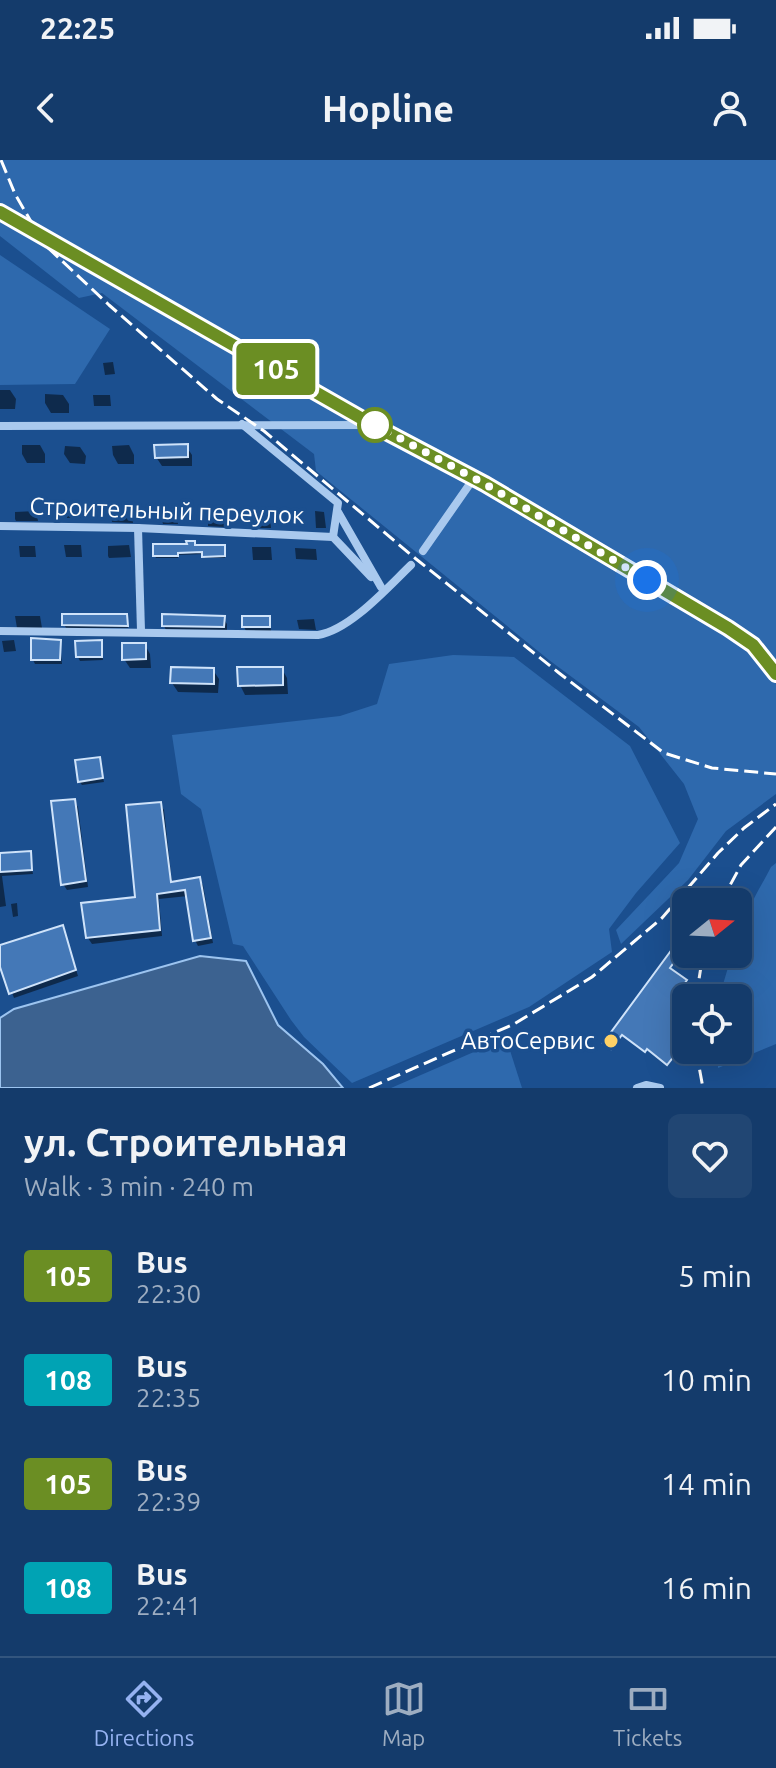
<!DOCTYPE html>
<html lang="en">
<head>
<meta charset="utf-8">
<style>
	body { margin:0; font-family:Ubuntu,sans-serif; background:#214673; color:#f1f3f6; height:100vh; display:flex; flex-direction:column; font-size:30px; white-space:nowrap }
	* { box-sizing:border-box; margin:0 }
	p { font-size:26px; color:#9dadc1 }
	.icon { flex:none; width:44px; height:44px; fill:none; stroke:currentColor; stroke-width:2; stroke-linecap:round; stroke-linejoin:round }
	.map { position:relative; height:928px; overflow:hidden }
	.side { display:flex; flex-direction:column; background:#143b6b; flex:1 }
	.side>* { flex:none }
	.badge { padding:0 16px; border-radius:6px; font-size:28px; line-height:52px }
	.needle { width:52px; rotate:72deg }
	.buttons { position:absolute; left:672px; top:728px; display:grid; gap:16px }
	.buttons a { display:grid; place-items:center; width:80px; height:80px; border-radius:12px; background:#143b6b; box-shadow:0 8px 32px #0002,0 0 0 2px #33557e; font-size:40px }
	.you { position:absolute; width:40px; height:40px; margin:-20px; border:6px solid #fff; border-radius:50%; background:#1a73e8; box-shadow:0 0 0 12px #1a73e833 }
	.map>.badge { position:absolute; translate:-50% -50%; box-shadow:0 0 0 4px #fff }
	.round { display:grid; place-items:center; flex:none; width:84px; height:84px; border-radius:12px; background:#214673 }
	.summary { display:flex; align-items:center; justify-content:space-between; height:136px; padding:0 24px }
	h1 { font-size:38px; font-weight:700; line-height:60px }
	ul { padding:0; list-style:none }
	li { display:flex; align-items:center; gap:24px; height:104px; padding:0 24px }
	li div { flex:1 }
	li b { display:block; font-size:30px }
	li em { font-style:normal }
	li .badge { min-width:88px; font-weight:700; text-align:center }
	.status { display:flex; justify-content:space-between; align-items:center; height:56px; padding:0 40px; background:#143b6b; direction:ltr }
	.status svg { height:22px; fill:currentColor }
	header { display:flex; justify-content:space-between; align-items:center; height:104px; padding:0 24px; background:#143b6b; font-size:36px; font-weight:700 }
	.tabs { display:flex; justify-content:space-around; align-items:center; height:112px; border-top:2px solid #33557e; background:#143b6b; font-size:22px; color:#9dadc1 }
	.tabs a { display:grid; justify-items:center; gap:4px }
	.tabs .active { color:#95b2f1 }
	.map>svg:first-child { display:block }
	.green { fill:#2e69ad }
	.water { fill:#3c6290; stroke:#9cc4f0; stroke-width:2 }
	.shadow { fill:#0007 }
	.building { fill:#4478b7; stroke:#cfe3fa; stroke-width:2 }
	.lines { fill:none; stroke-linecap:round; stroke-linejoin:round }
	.street { stroke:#a9c9ee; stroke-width:8 }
	.secondary { stroke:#d6e6fa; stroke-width:11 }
	.rail { stroke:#fff; stroke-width:3; stroke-dasharray:14 6; stroke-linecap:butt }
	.line-casing { stroke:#fff; stroke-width:18 }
	.line { stroke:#6b8e23; stroke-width:12 }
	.walk { stroke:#fff; stroke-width:8; stroke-dasharray:0 14.4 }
	.stop-dot { fill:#fff; stroke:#6b8e23; stroke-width:4 }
	.poi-dot { fill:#ffd166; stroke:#1b4f8f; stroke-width:3 }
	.labels { text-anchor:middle; stroke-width:7; stroke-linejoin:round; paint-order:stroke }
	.street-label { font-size:24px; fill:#fff; stroke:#1b4f8f }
	.poi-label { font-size:24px; fill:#fff; stroke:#1b4f8f; text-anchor:end }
</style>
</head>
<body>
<div class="status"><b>22:25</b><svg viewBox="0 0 49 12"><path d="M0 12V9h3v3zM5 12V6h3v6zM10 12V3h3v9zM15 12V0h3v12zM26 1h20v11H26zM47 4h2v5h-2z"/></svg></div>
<header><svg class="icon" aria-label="back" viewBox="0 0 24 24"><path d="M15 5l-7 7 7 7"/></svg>Hopline<svg class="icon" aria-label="person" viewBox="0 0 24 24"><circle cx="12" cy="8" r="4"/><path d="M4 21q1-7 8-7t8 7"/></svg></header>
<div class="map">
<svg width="776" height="928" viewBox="0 0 776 928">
	<rect width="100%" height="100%" fill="#1b4f8f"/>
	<g class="green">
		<path d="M0,0H776V634L726,671L688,720L621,784L616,770L679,703L698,659L684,624L639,567L549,500L316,311L314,294L102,133L79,138L0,76Z"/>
		<path d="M0,95L110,169L75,224L0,225Z"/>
		<path d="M453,495L514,497L630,586L680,683L636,733L609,769L612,792L529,847L352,923L304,877L291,860L243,786L233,784L201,649L181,634L172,575L340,556L377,544L389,504Z"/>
		<path d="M776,703V884L718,908V890H738V838H719L732,794H738C738,761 756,736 771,707Z"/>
		<path d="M506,878L522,928H391Z"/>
	</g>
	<path class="water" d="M200,796L246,801L278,865L323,904L343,928H0V858L14,849Z"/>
	<g class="shadow">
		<path d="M113,202L115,214L105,215L103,203Z"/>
		<path d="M0,230H10L16,239L15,249H0Z"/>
		<path d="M45,234L63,235L69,244V253H51L45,243Z"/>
		<path d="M93,235H110L111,246H94Z"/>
		<path d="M22,285H40L45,294V303H27L22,294Z"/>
		<path d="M129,285L134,295V304H118L113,295L112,286Z"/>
		<path d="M65,286L80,287L86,296L85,304L70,303L64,294Z"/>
		<path d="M186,286L192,295V306H162L156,297Z"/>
		<path d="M36,351L38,361H16L15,359V352Z"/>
		<path d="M315,351L324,352L326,368H316Z"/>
		<path d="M67,353H79L81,358H67Z"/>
		<path d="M111,353L132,354L133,363L112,362Z"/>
		<path d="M208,354L224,355L225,367L208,366Z"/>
		<path d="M161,355H177L178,364H163Z"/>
		<path d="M270,356L271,368H252L251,366V357Z"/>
		<path d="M64,385H81L82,397H66Z"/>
		<path d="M129,385L131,397L109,398L108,396V386Z"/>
		<path d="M19,386H35L36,397H20Z"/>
		<path d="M195,387L225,389V398H205L204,394L178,395V398H156L155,396Z"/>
		<path d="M252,387H271L272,400H253Z"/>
		<path d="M295,388L316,389L317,400L296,399Z"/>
		<path d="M15,456H40L42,468H17Z"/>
		<path d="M126,456L128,468H66L64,464Z"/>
		<path d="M223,458L227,464V473L167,472L164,466Z"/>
		<path d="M269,458L271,471H246L244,467Z"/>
		<path d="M314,459L316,470L299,469L297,460Z"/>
		<path d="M14,480L16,491L4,492L2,481Z"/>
		<path d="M60,482L62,504H35L33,500Z"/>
		<path d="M101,482L103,500L80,501L78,497Z"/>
		<path d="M145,485L150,494L151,508H130L124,499Z"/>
		<path d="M282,509L287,518L288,534L245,535L240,525Z"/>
		<path d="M213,510L219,519L218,533L178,532L172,523Z"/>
		<path d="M99,599L104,622L82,625L79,621Z"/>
		<path d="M74,641L78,647L88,727L67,730L63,724Z"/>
		<path d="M160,644L164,650L172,723L199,719L203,725L213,783L198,786L195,780L188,736L159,739L162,776L92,784L88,778L137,739Z"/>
		<path d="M29,693L33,714L2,716L6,746L0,747V699Z"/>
		<path d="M17,743L18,756L13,757L11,744Z"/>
		<path d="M65,773L78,816L14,838L0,801V787Z"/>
	</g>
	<g class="building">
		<path d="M188,284V297L155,298L154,285Z"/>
		<path d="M186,381H195V385H225V396L202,397V392L178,393V396H153V384H187Z"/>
		<path d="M62,454H127L128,466L62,465Z"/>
		<path d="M162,454L225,456L224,467L162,466Z"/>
		<rect x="242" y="456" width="28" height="11"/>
		<path d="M31,478L61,480L60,500H31Z"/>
		<path d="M102,480V497H76L75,481Z"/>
		<path d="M122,483H146V499L122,500Z"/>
		<path d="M171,507L214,508V524L170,523Z"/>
		<path d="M237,507H283V525L238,526Z"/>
		<path d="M100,597L103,618L78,622L75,600Z"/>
		<path d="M75,639L86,721L61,725L51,641Z"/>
		<path d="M161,642L171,722L200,717L211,778L193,781L185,730L157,734L160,770L86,778L81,743L135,737L126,645Z"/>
		<path d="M31,691L32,710L0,712V693Z"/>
		<path d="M63,765L76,810L9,834L0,807V785Z"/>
		<path d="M681,777L686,780V785L670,808L687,820L682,827L688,831L675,849L686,858V866L682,871L686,874V881L667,905L647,889L645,892L622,875L611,889L603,883Z"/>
	</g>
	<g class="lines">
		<g class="street">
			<path d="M242,264L338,343L333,377"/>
			<path d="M0,266L371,265"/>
			<path d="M338,352L381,427"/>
			<path d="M0,366L138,368L333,377"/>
			<path d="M138,368L141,471"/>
			<path d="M333,377L371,417"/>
			<path d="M423,391L474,318"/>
			<path d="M0,471L318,475C350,470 388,427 411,405"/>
			<path d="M637,928L646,925L660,928"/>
		</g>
		<path class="secondary" d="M0,52L373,265L485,324L728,468L753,485L776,514"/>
		<g class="rail">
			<path d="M1,0L15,34L44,84L109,145L217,239L264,271L416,399L559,513L664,593L712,608L776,614"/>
			<path d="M721,742L741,705L776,667"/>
			<path d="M696,838L703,794"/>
			<path d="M696,890L703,928"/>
			<path d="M369,928L514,864L592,817L662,758L718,693L744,668L776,644"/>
		</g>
	</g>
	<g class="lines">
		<defs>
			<path id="line" d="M0,52L373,265L485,324L728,468L753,485L776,514"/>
		</defs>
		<use href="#line" class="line-casing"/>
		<use href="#line" class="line"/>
		<path class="walk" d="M375,265L485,324L647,420"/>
	</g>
	<circle class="stop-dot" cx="375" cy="265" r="16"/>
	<circle class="poi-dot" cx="611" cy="881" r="8"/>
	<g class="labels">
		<g class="street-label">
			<text transform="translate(167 351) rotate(2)" y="8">Строительный переулок</text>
		</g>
		<g class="poi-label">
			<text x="595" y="889">АвтоСервис</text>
		</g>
	</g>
</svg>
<div class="buttons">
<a><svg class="needle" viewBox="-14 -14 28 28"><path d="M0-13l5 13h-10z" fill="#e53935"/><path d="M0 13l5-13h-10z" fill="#9dadc1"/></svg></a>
<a><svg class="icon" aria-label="locate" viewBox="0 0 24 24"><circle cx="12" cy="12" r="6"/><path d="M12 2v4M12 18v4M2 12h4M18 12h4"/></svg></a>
</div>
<div class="you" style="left:647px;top:420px"></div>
<b class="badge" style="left:276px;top:209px;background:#6b8e23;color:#fff">105</b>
</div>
<section class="side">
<div class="summary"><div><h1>ул. Строительная</h1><p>Walk · 3 min · 240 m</p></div><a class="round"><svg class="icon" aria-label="heart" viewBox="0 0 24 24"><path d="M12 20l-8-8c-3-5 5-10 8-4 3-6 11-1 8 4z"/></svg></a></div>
<ul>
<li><span class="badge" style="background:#6b8e23;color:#fff">105</span><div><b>Bus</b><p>22:30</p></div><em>5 min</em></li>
<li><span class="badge" style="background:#00a3b4;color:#fff">108</span><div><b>Bus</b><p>22:35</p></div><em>10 min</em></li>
<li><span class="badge" style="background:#6b8e23;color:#fff">105</span><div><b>Bus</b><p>22:39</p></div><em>14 min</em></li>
<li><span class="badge" style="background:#00a3b4;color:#fff">108</span><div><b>Bus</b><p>22:41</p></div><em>16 min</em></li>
</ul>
</section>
<nav class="tabs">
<a class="active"><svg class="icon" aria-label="directions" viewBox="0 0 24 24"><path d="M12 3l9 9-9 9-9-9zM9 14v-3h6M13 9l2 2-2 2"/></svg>Directions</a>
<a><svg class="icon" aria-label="map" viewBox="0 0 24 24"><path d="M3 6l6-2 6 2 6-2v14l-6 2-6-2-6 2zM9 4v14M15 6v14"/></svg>Map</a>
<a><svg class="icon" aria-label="tickets" viewBox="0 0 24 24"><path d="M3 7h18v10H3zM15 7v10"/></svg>Tickets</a>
</nav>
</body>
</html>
